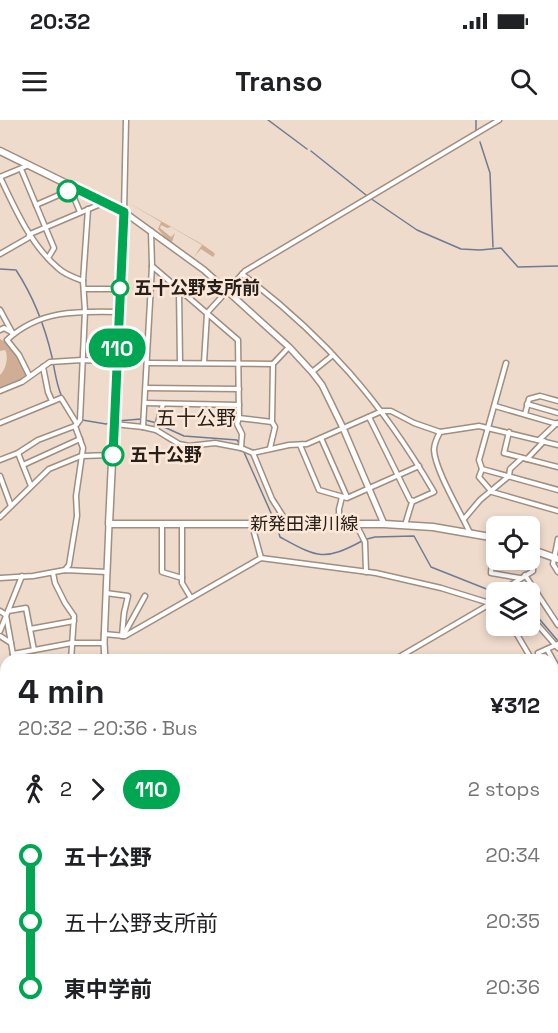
<!DOCTYPE html>
<html lang="en">
<head>
<meta charset="utf-8">
<style>
	body { margin:0; font-family:"Space Grotesk","Noto Sans JP",sans-serif; background:#f2f2f2; color:#202124; height:100vh; display:flex; flex-direction:column; font-size:22px; white-space:nowrap }
	* { box-sizing:border-box; margin:0 }
	p { font-size:20px; color:#757577 }
	.icon { flex:none; width:33px; height:33px; fill:none; stroke:currentColor; stroke-width:2; stroke-linecap:round; stroke-linejoin:round }
	.map { position:relative; flex:1; overflow:hidden }
	.sheet { position:absolute; left:0px; top:534px; width:558px; height:380px; display:flex; flex-direction:column; background:#fff; border-radius:18px 18px 0 0; box-shadow:0 3px 9px #0003 }
	.sheet>* { flex:none }
	.badge { padding:0 12px; border-radius:20px; font-size:21px; line-height:39px }
	.tools { position:absolute; left:486px; top:396px; display:grid; gap:12px }
	.tools a { display:grid; place-items:center; width:54px; height:54px; border-radius:9px; background:#fff; box-shadow:0 3px 9px #0003; font-size:30px }
	.map>.badge { position:absolute; translate:-50% -50%; box-shadow:0 0 0 3px #fff }
	.legs { display:flex; align-items:center; gap:9px; height:66px; padding:0 18px; font-size:20px }
	.legs p { margin-inline-start:auto }
	.head { display:flex; align-items:center; justify-content:space-between; height:102px; padding:0 18px }
	h1 { font-size:33px; font-weight:700; line-height:45px }
	ul { padding:0 18px; list-style:none }
	li { display:flex; align-items:center; gap:21px; height:66px; font-size:22px }
	li i { display:grid; place-items:center; width:9px; height:100%; margin:0 8px; background:currentColor }
	li i::after { content:''; width:15px; height:15px; margin:-8px; border:4px solid; border-radius:50%; background:#fff }
	li p { margin-inline-start:auto }
	li:first-child i { background:linear-gradient(#0000 50%,currentColor 0) }
	li:last-child i { background:linear-gradient(currentColor 50%,#0000 0) }
	.status { display:flex; justify-content:space-between; align-items:center; height:42px; padding:0 30px; background:#fff; direction:ltr }
	.status svg { height:16px; fill:currentColor }
	header { display:flex; justify-content:space-between; align-items:center; height:78px; padding:0 18px; background:#fff; font-size:27px; font-weight:700 }
	.map>svg:first-child { display:block }
	.green { fill:#cfae95 }
	.lines { fill:none; stroke-linecap:round; stroke-linejoin:round }
	.stream { stroke:#6e7b93; stroke-width:1.5 }
	.street-casing { stroke:#a08e80; stroke-width:7 }
	.secondary-casing { stroke:#a08e80; stroke-width:8 }
	.primary-casing { stroke:#a08e80; stroke-width:9 }
	.street { stroke:#fff; stroke-width:4 }
	.secondary { stroke:#fff; stroke-width:5 }
	.primary { stroke:#fff; stroke-width:6 }
	.line-1-casing { stroke:#fff; stroke-width:14 }
	.line-1 { stroke:#00a651; stroke-width:9 }
	.stop-1-dot { fill:#fff; stroke:#00a651; stroke-width:3 }
	.labels { text-anchor:middle; stroke-width:5; stroke-linejoin:round; paint-order:stroke }
	.stop-label { font-size:18px; font-weight:bold; fill:#27201a; stroke:#fce8d9; text-anchor:start }
	.street-label { font-size:18px; fill:#27201a; stroke:#fce8d9 }
	.neighbourhood-label { font-size:20px; fill:#27201a; stroke:#fce8d9 }
</style>
</head>
<body>
<div class="status"><b>20:32</b><svg viewBox="0 0 49 12"><path d="M0 12V9h3v3zM5 12V6h3v6zM10 12V3h3v9zM15 12V0h3v12zM26 1h20v11H26zM47 4h2v5h-2z"/></svg></div>
<header><svg class="icon" aria-label="menu" viewBox="0 0 24 24"><path d="M4 6h16M4 12h16M4 18h16"/></svg>Transo<svg class="icon" aria-label="search" viewBox="0 0 24 24"><circle cx="10" cy="10" r="6"/><path d="M15 15l6 6"/></svg></header>
<div class="map">
<svg width="558" height="913" viewBox="0 0 558 913">
	<rect width="100%" height="100%" fill="#eedbcc"/>
	<g class="green">
		<path d="M127,82L200,123L216,134L213,132L215,134L213,137L201,129L194,137L202,125L171,107L167,108L161,105L160,108L171,117L175,113L172,122L168,121L158,109L161,102Z"/>
		<path d="M0,219C14,226 20,241 27,255L20,261L0,269V255C6,250 9,236 5,230L0,231Z"/>
		<path d="M6,580V908H91L89,913H34L0,908V582Z"/>
	</g>
	<g class="lines">
		<g class="stream">
			<path d="M268,0L307,29"/>
			<path d="M476,0V10"/>
			<path d="M480,22L490,53L493,127"/>
			<path d="M311,31L366,75"/>
			<path d="M370,78L417,110L461,129L480,130L501,128L518,147L558,146"/>
			<path d="M0,149L16,150C33,176 45,207 52,237C55,251 56,264 62,277"/>
			<path d="M82,300L106,304L113,302"/>
			<path d="M117,301L141,299L153,302L184,316L237,320L239,323"/>
			<path d="M243,330L275,402"/>
			<path d="M277,406L280,417C317,437 323,442 362,421"/>
			<path d="M367,419L375,417L414,416L431,447L489,470L498,469L513,472"/>
			<path d="M530,488L558,521"/>
		</g>
		<defs>
			<g id="street">
				<path d="M21,49L54,128L48,138"/>
				<path d="M0,57C15,89 31,125 58,148C64,154 75,158 83,161"/>
				<path d="M0,57L29,45"/>
				<path d="M36,85L68,71L72,73L80,92"/>
				<path d="M124,92L126,0"/>
				<path d="M0,134L28,118L30,114L103,83"/>
				<path d="M152,146L238,220L239,298L272,302"/>
				<path d="M242,154C324,216 382,282 434,372L414,381L410,380L369,297"/>
				<path d="M85,169H120"/>
				<path d="M179,170L180,243"/>
				<path d="M0,190L13,214"/>
				<path d="M0,210L4,208L13,213"/>
				<path d="M148,243L273,244"/>
				<path d="M204,243L207,193L245,151L499,0"/>
				<path d="M506,243L479,340L482,349L479,357L492,372L558,391"/>
				<path d="M43,247L48,272L52,281"/>
				<path d="M312,252L333,235"/>
				<path d="M29,255L19,235L7,220C39,190 77,191 119,192"/>
				<path d="M146,268L239,269"/>
				<path d="M0,271L22,262L50,242L82,240L117,242"/>
				<path d="M145,283L239,285"/>
				<path d="M527,284L558,293"/>
				<path d="M495,286L557,304"/>
				<path d="M525,294L529,279L540,276L558,281"/>
				<path d="M239,298L237,304L242,314L241,328"/>
				<path d="M0,303L61,278L77,304"/>
				<path d="M114,304L143,307L156,310L179,324L189,326L215,323L241,328L253,333L272,379L288,404"/>
				<path d="M143,307L152,146L151,111"/>
				<path d="M156,310L163,284"/>
				<path d="M440,312C437,318 434,323 434,330C435,350 461,393 470,413"/>
				<path d="M509,312L504,333L558,347"/>
				<path d="M321,318L347,377"/>
				<path d="M539,320L557,303"/>
				<path d="M300,325L319,370L347,378L419,346"/>
				<path d="M270,328L275,307L272,302L273,244L289,227"/>
				<path d="M18,333L31,366"/>
				<path d="M253,333L289,325L307,324L382,291H391L414,303L440,312L479,306L558,325"/>
				<path d="M527,339L544,321"/>
				<path d="M0,340L18,333L38,320L75,306L80,300L85,191L83,161L88,89"/>
				<path d="M23,345L80,319"/>
				<path d="M482,349L558,370"/>
				<path d="M0,356L11,386"/>
				<path d="M0,397L49,349L81,336L112,335"/>
				<path d="M464,399L480,380L509,356L510,349L522,338"/>
				<path d="M339,404V389L342,377"/>
				<path d="M356,404L365,422L366,452"/>
				<path d="M162,405V452L182,458"/>
				<path d="M182,405V463L191,478"/>
				<path d="M252,405L261,438"/>
				<path d="M405,405L412,382"/>
				<path d="M494,417L491,453L520,458"/>
				<path d="M558,419L553,444L558,452"/>
				<path d="M65,450L69,445L77,396L76,376L83,328L75,306"/>
				<path d="M53,453L55,463L65,483L74,496L71,540"/>
				<path d="M525,455L558,505"/>
				<path d="M0,458L33,456L65,450L107,452"/>
				<path d="M508,472L506,468L533,451V431"/>
				<path d="M106,473L128,476L124,493L122,516"/>
				<path d="M530,479L537,473"/>
				<path d="M0,491L6,495L11,523"/>
				<path d="M8,491L26,488L34,530"/>
				<path d="M530,496L558,528"/>
				<path d="M512,506L532,540"/>
				<path d="M30,509L74,501"/>
				<path d="M0,511L22,456"/>
				<path d="M104,514L125,516L261,438L376,453L441,468L496,485"/>
				<path d="M0,516L11,523L14,540"/>
				<path d="M123,516L145,476"/>
				<path d="M547,529L558,549"/>
				<path d="M538,533L558,524"/>
				<path d="M13,534L72,523H104"/>
				<path d="M394,540L490,484"/>
				<path d="M0,557L6,556"/>
				<path d="M552,576L558,586"/>
				<path d="M0,579L6,578"/>
				<path d="M0,684L6,678"/>
				<path d="M552,796L558,793"/>
				<path d="M552,812L558,808"/>
				<path d="M552,830L558,841"/>
				<path d="M552,862L558,859"/>
				<path d="M552,888L558,884"/>
				<path d="M323,908L325,913"/>
				<path d="M498,908L501,913"/>
				<path d="M546,908L549,913"/>
				<path d="M508,913L518,908"/>
				<path d="M554,913L558,911"/>
			</g>
			<g id="secondary">
				<path d="M124,92L204,150L289,227L312,252L322,265L343,308L384,404"/>
				<path d="M105,540L104,523L109,404"/>
				<path d="M552,758L558,755"/>
				<path d="M0,904L6,906"/>
				<path d="M11,908L25,913"/>
				<path d="M398,908L401,913"/>
				<path d="M94,913L95,908"/>
				<path d="M284,913L294,908"/>
			</g>
			<g id="primary">
				<path d="M0,31L124,92L109,404H384L433,407L496,418"/>
				<path d="M530,429L558,439"/>
			</g>
		</defs>
		<use href="#street" class="street-casing"/>
		<use href="#secondary" class="secondary-casing"/>
		<use href="#primary" class="primary-casing"/>
		<use href="#street" class="street"/>
		<use href="#secondary" class="secondary"/>
		<use href="#primary" class="primary"/>
	</g>
	<g class="lines">
		<defs>
			<path id="line-1" d="M68,71L75,68L124,92L113,335"/>
		</defs>
		<use href="#line-1" class="line-1-casing"/>
		<use href="#line-1" class="line-1"/>
	</g>
	<g class="stop-1-dot">
		<circle cx="68" cy="71" r="10"/>
		<circle cx="120" cy="168" r="8"/>
		<circle cx="113" cy="335" r="10"/>
	</g>
	<g class="labels">
		<g class="stop-label">
			<text x="134" y="174">五十公野支所前</text>
			<text x="130" y="341">五十公野</text>
		</g>
		<g class="street-label">
			<text x="304" y="410">新発田津川線</text>
		</g>
		<g class="neighbourhood-label">
			<text x="196" y="305">五十公野</text>
		</g>
	</g>
</svg>
<div class="tools">
<a><svg class="icon" aria-label="locate" viewBox="0 0 24 24"><circle cx="12" cy="12" r="6"/><path d="M12 2v4M12 18v4M2 12h4M18 12h4"/></svg></a>
<a><svg class="icon" aria-label="layers" viewBox="0 0 24 24"><path d="M12 4l9 5-9 5-9-5zM3 14l9 5 9-5"/></svg></a>
</div>
<b class="badge" style="left:117px;top:228px;background:#00a651;color:#fff">110</b>
<section class="sheet">
<div class="head"><div><h1>4 min</h1><p>20:32 – 20:36 · Bus</p></div><b>¥312</b></div>
<div class="legs"><svg class="icon" aria-label="walk" viewBox="0 0 24 24"><circle cx="13" cy="4" r="2"/><path d="M13 8l-2 6 4 7M11 14l-3 7M7 12l3-4h3l4 4"/></svg>2<svg class="icon" aria-label="forward" viewBox="0 0 24 24"><path d="M9 5l7 7-7 7"/></svg><b class="badge" style="background:#00a651;color:#fff">110</b><p>2 stops</p></div>
<ul>
<li><i style="color:#00a651"></i><b>五十公野</b><p>20:34</p></li>
<li><i style="color:#00a651"></i><span>五十公野支所前</span><p>20:35</p></li>
<li><i style="color:#00a651"></i><b>東中学前</b><p>20:36</p></li>
</ul>
</section>
</div>
</body>
</html>
